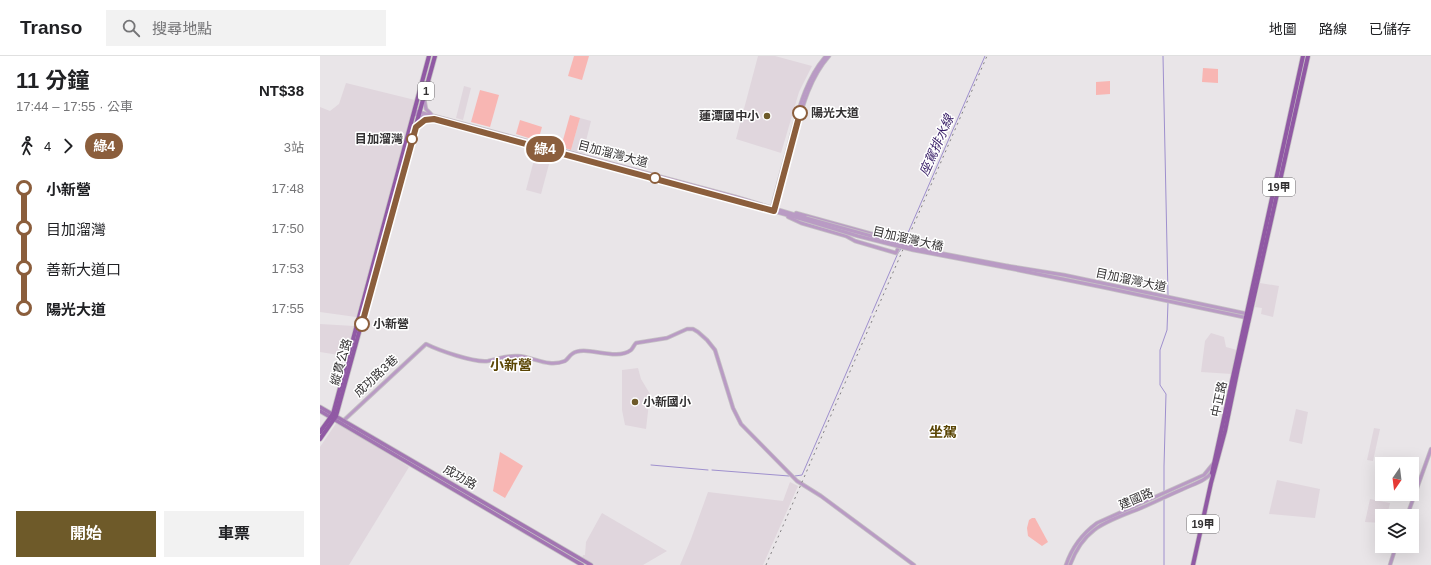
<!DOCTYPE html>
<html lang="zh-TW">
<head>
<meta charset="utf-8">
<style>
	body { margin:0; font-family:Arial,"Noto Sans TC",sans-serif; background:#f2f2f2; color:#202124; height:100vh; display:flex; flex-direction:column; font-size:15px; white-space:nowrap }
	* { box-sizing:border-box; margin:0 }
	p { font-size:13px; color:#757577 }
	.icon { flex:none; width:22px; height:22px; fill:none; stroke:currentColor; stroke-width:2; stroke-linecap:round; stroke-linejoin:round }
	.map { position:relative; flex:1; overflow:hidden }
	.panel { display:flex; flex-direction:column; background:#fff; width:320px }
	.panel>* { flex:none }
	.badge { padding:0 8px; border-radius:13px; font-size:14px; line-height:26px }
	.needle { width:26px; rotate:194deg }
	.fabs { position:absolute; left:1055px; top:401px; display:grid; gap:8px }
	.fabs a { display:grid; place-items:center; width:44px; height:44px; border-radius:0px; background:#fff; box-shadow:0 4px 16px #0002; font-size:20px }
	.map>.badge { position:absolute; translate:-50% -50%; box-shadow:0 0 0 2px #fff }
	.legs { display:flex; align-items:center; gap:6px; height:44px; padding:0 16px; font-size:13px }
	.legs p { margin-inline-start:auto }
	.overview { display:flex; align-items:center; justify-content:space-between; height:68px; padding:0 16px }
	h1 { font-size:22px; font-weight:700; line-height:30px }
	.primary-button { display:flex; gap:8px; margin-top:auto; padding:8px 16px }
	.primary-button a { flex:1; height:46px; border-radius:0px; background:#6e5a29; color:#fff; font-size:16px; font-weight:700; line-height:46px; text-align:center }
	.primary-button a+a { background:#f2f2f2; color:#202124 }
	ul { padding:0 16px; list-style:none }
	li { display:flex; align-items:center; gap:14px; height:40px; font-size:15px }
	li i { display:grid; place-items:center; width:6px; height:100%; margin:0 5px; background:currentColor }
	li i::after { content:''; width:10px; height:10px; margin:-5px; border:3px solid; border-radius:50%; background:#fff }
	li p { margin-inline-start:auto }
	li:first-child i { background:linear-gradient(#0000 50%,currentColor 0) }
	li:last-child i { background:linear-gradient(currentColor 50%,#0000 0) }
	header { display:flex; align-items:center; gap:24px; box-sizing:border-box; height:56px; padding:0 20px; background:#fff; border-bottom:1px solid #e0e0e0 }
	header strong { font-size:19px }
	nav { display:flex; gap:22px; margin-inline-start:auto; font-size:14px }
	.search { width:280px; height:36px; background:#f2f2f2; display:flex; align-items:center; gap:10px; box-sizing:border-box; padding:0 14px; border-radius:0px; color:#757577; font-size:15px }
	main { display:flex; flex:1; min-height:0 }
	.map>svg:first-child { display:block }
	.built { fill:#e0d6dd }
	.green { fill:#f8b6b3 }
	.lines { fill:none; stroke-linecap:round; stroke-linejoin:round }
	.stream { stroke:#9f90ce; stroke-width:1 }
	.tertiary-casing { stroke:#c5c1c4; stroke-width:4.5 }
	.secondary-casing { stroke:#c5c1c4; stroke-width:5 }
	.primary-casing { stroke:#c5c1c4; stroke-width:5.5 }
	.tertiary { stroke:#b99bc4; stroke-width:3 }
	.secondary { stroke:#a275b2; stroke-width:3.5 }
	.primary { stroke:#9059a4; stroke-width:4 }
	.rail { stroke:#827f81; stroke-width:1; stroke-dasharray:2 4; stroke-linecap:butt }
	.tertiary-bridge-casing { stroke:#c5c1c4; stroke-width:4.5; stroke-linecap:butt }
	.tertiary-bridge { stroke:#b99bc4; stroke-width:3 }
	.line-1-casing { stroke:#fff; stroke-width:9 }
	.line-1 { stroke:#8b5e3c; stroke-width:6 }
	.stop-1-dot { fill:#fff; stroke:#8b5e3c; stroke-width:2 }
	.poi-dot { fill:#6e5a29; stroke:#fff; stroke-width:1.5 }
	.labels { text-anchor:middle; stroke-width:3; stroke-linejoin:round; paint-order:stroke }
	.shield { fill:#fff; stroke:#706f70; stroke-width:1 }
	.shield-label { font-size:11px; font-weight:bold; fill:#333132 }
	.stop-label { font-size:12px; font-weight:bold; fill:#333132; stroke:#fff; text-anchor:start }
	.poi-label { font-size:12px; font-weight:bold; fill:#333132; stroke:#fff; text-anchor:end }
	.street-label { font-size:12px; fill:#333132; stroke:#fff }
	.water-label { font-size:13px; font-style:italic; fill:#371d66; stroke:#fff }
	.quarter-label { font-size:14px; font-weight:bold; fill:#5a4504; stroke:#fff }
</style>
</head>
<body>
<header>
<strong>Transo</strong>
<div class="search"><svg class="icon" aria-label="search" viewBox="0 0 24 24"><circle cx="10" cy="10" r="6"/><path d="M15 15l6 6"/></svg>搜尋地點</div>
<nav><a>地圖</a><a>路線</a><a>已儲存</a></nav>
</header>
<main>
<section class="panel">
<div class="overview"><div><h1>11 分鐘</h1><p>17:44 – 17:55 · 公車</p></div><b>NT$38</b></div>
<div class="legs"><svg class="icon" aria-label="walk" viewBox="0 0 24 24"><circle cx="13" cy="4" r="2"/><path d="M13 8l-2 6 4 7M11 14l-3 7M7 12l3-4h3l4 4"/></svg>4<svg class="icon" aria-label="forward" viewBox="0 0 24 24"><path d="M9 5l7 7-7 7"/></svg><b class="badge" style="background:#8b5e3c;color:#fff">綠4</b><p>3站</p></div>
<ul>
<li><i style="color:#8b5e3c"></i><b>小新營</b><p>17:48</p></li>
<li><i style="color:#8b5e3c"></i><span>目加溜灣</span><p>17:50</p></li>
<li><i style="color:#8b5e3c"></i><span>善新大道口</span><p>17:53</p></li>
<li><i style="color:#8b5e3c"></i><b>陽光大道</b><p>17:55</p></li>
</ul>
<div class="primary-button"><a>開始</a><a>車票</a></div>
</section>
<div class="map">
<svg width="1111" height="509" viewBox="0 0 1111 509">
	<rect width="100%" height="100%" fill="#e9e5e8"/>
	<g class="built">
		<path d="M438,0H455L492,10L479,36L461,97L416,83Z"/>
		<path d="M26,27L95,44L75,123L36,261L0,256V51L10,55L19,48Z"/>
		<path d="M144,30L151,32L143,64L136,62Z"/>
		<path d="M260,62L271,65L263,97L251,94Z"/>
		<path d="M217,93L232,97L221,138L206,134Z"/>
		<path d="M940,227L959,230L953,261L941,258L942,252L935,251Z"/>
		<path d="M0,268L34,270L25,300L0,296Z"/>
		<path d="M891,277L904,281L906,291L917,294L912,318L881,316L885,285Z"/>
		<path d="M318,312L321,323L330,338L326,373L305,369L302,354V314Z"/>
		<path d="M976,353L988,356L982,388L969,385Z"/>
		<path d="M17,366L89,411L29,509H0V391Z"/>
		<path d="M1054,372L1060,373L1053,405L1047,404Z"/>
		<path d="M957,424L1000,433L995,462L949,458Z"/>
		<path d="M470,426L478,430L443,509H360L371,483L388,436L463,445Z"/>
		<path d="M1050,443L1070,447L1067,460H1062V467L1045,466Z"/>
		<path d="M282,457L347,495L323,509H274L262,502L263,499H265L266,486Z"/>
	</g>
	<g class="green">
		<path d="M254,0H269L262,24L248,20Z"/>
		<path d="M883,12L898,13V27L882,26Z"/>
		<path d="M790,25V38L776,39V26Z"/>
		<path d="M160,34L179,39L170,71L151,66Z"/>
		<path d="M250,59L260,62L251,94L241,91Z"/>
		<path d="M200,64L222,71L218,85L196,78Z"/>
		<path d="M180,396L203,410L185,442L173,435Z"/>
		<path d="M712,462H715L728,486L722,490L708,480L707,472L709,464Z"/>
	</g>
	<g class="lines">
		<g class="stream">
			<path d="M843,0L848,239"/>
			<path d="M584,186L665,0"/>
			<path d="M552,257L578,197L581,193"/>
			<path d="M331,409L388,414"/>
			<path d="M392,414L469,420"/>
			<path d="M475,420L482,419L551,260"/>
			<path d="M844,509V410L846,338L840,329V294L847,274L848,247"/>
		</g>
		<defs>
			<g id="tertiary">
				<path d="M104,42L106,53L111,58"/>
				<path d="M95,55L416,141L486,162"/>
				<path d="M94,58L350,126L485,164"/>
				<path d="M96,71L105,64L110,63"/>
				<path d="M452,152C458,128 465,104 471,81C479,52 486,23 506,0"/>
				<path d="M454,153C461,129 467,105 474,81C482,52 489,23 509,0"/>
				<path d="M468,161L481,167L526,180L535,185L576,197L581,186L476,157"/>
				<path d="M688,210L744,219L928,258"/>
				<path d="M688,212L782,231L928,262"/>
				<path d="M22,366L106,288C118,294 154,307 168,305C178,303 186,299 198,300C214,301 228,312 245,305C248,303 249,300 252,298C265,288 295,306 311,294C313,292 314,289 316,287L347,282L367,273H373L378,276L387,284L395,294L413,352L421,368L477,425L501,440L594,509"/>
				<path d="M1087,460L1111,393"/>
				<path d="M746,509C752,491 762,478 777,467L884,419L893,408"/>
				<path d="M750,509C764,471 786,466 821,452C835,446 849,439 863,433C873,428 886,425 892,416"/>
				<path d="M1070,509L1076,490"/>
			</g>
			<g id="secondary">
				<path d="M0,351L271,509"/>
				<path d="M0,355L262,509"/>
			</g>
			<g id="primary">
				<path d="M0,376L13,358L109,0"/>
				<path d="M0,383L16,360L115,0"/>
				<path d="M892,417L983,0"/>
				<path d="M873,509L891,427L905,375L918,312L988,0"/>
			</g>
		</defs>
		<use href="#tertiary" class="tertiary-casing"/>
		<use href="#secondary" class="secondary-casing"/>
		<use href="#primary" class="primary-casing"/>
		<use href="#tertiary" class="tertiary"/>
		<use href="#secondary" class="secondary"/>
		<use href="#primary" class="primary"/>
		<path class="rail" d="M446,509L667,0"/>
		<defs>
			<g id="tertiary-bridge">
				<path d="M486,162L573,186L609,195L688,210"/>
				<path d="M485,164L538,180L593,194L688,212"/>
			</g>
		</defs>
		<use href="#tertiary-bridge" class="tertiary-bridge-casing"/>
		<use href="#tertiary-bridge" class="tertiary-bridge"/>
	</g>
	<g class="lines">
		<defs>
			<path id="line-1" d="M42,268L96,71L105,64L114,63L454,155L480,57"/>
		</defs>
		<use href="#line-1" class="line-1-casing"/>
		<use href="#line-1" class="line-1"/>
	</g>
	<g class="stop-1-dot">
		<circle cx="480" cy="57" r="7"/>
		<circle cx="92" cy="83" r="5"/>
		<circle cx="335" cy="122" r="5"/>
		<circle cx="42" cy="268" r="7"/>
	</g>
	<g class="poi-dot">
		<circle cx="447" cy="60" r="4"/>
		<circle cx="315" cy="346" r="4"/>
	</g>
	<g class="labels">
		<g class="shield">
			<rect x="98" y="26" width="16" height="18" rx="3"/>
			<rect x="943" y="122" width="32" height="18" rx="3"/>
			<rect x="867" y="459" width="32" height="18" rx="3"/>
		</g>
		<g class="shield-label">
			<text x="106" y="39">1</text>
			<text x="959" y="135">19甲</text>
			<text x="883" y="472">19甲</text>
		</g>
		<g class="stop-label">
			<text x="491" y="61">陽光大道</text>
			<text x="83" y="87" text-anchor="end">目加溜灣</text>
			<text x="53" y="272">小新營</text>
		</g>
		<g class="poi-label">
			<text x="439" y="64">蓮潭國中小</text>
			<text x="323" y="350" text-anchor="start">小新國小</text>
		</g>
		<g class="street-label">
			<text transform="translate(293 98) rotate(15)" y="4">目加溜灣大道</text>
			<text transform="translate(588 183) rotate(13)" y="4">目加溜灣大橋</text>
			<text transform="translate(811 224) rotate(12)" y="4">目加溜灣大道</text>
			<text transform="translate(21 306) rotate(-74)" y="4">縱貫公路</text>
			<text transform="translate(56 320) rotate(-43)" y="4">成功路3巷</text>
			<text transform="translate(899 343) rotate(-78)" y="4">中正路</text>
			<text transform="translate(140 421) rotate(30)" y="4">成功路</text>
			<text transform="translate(816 443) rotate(-23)" y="4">建國路</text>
		</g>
		<g class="water-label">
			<text transform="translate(616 89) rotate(-66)" y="5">座駕排水線</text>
		</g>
		<g class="quarter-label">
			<text x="191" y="314">小新營</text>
			<text x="623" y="381">坐駕</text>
		</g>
	</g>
</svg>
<div class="fabs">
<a><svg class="needle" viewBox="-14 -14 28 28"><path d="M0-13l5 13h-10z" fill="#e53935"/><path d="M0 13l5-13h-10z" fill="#757577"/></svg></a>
<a><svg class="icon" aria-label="layers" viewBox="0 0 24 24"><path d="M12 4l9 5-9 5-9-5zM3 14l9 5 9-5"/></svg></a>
</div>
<b class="badge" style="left:225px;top:93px;background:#8b5e3c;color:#fff">綠4</b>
</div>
</main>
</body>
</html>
